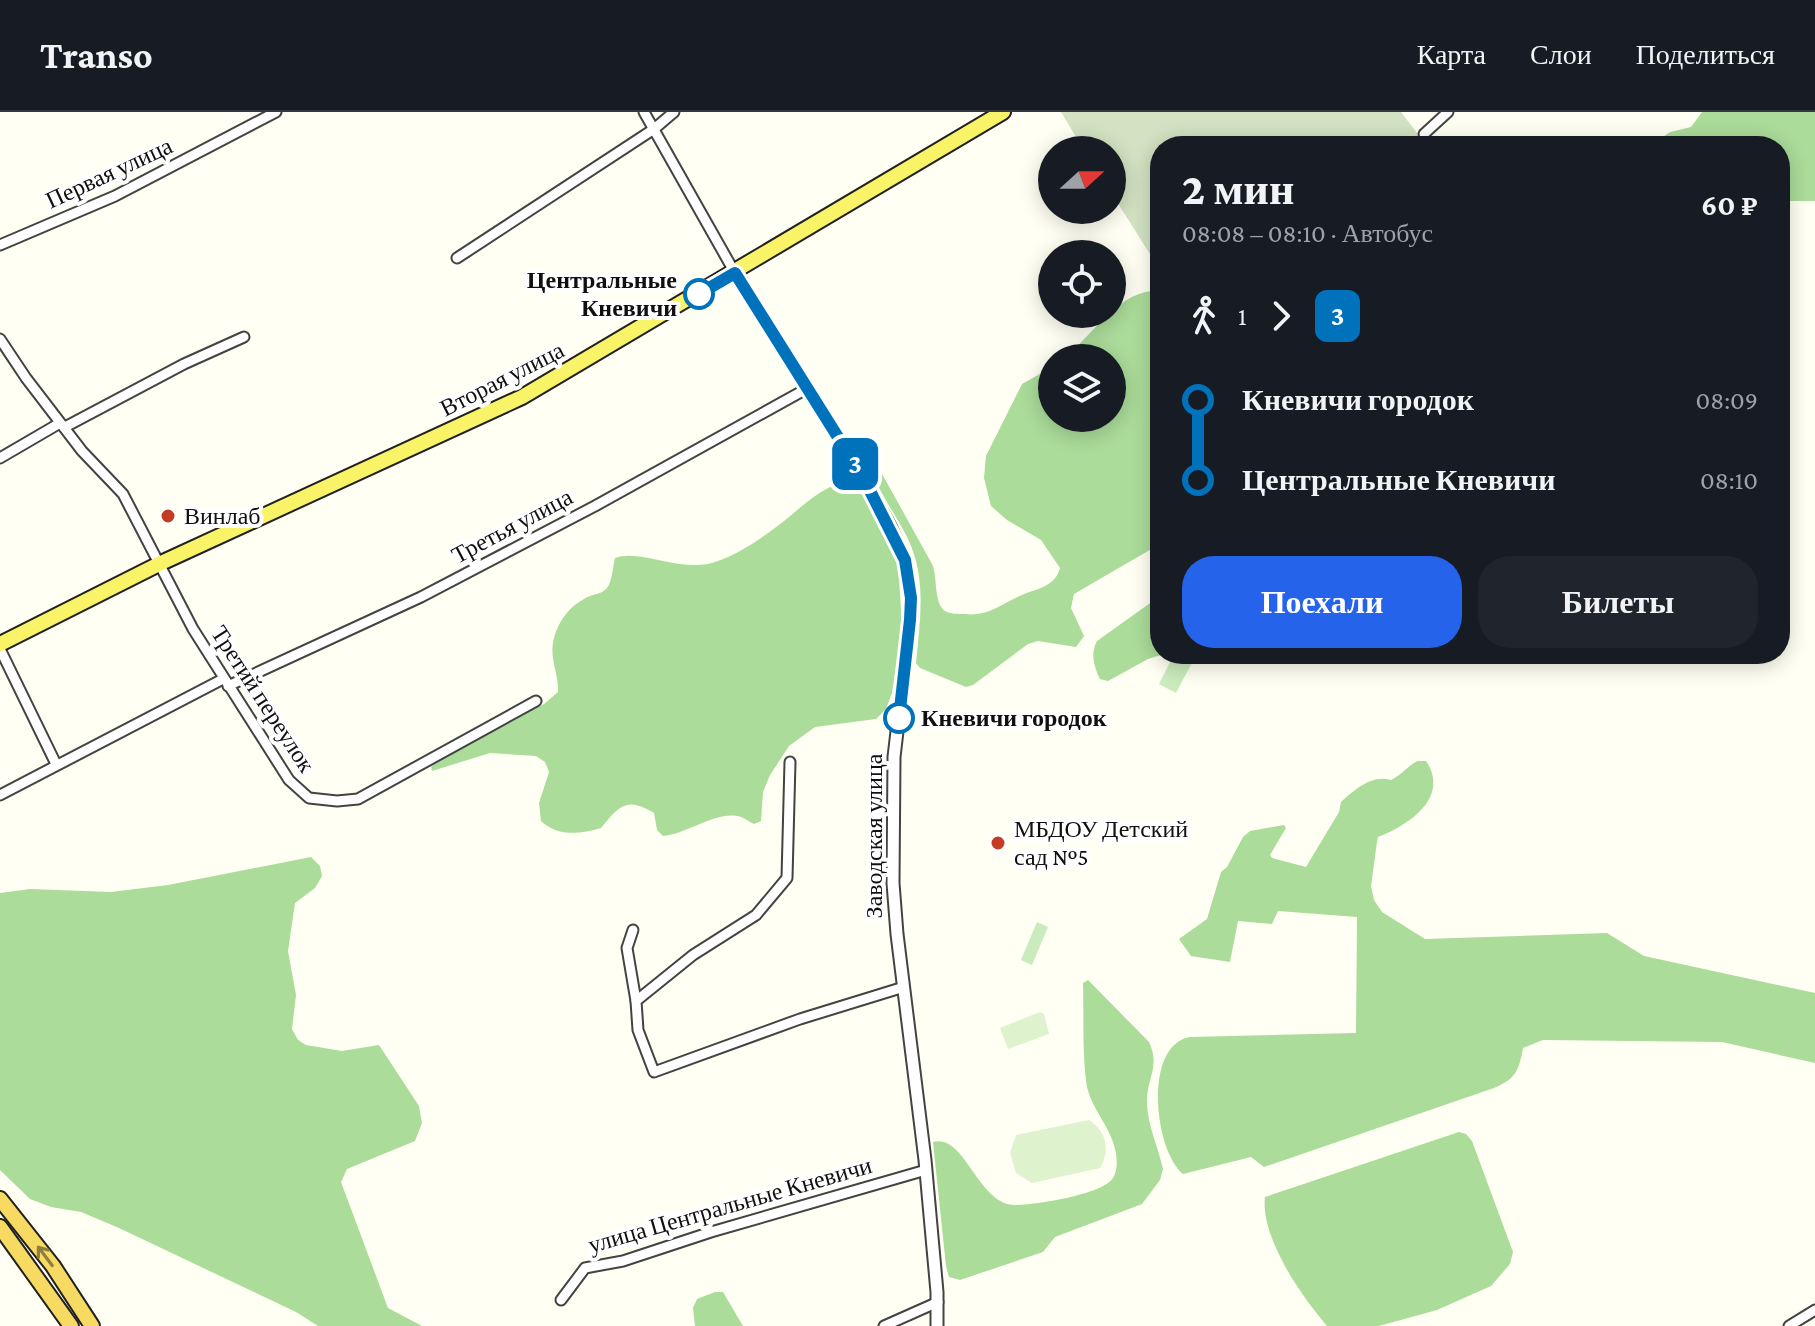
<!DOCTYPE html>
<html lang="ru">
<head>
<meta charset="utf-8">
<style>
	body { margin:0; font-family:"Crimson Pro",serif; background:#20242c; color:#f1f3f6; height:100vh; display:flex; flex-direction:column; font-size:30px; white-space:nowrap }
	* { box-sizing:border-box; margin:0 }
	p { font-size:26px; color:#9ea1a6 }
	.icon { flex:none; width:44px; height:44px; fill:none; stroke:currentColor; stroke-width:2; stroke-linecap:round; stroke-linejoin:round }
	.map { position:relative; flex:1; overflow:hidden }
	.panel { position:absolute; left:1150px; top:24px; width:640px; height:528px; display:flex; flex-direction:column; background:#171b24; border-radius:32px; box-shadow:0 4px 20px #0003 }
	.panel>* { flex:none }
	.badge { padding:0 16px; border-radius:12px; font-size:28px; line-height:52px }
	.needle { width:52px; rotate:69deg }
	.buttons { position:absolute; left:1038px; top:24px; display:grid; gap:16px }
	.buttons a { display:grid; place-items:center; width:88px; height:88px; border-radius:50%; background:#171b24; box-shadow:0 4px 20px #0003; font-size:40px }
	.map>.badge { position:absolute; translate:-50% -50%; box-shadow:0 0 0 4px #fff }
	.legs { display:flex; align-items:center; gap:12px; height:88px; padding:0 32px; font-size:26px }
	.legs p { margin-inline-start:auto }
	.headline { display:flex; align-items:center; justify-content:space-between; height:136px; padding:0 32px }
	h1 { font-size:44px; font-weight:800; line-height:60px }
	.button { display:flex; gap:16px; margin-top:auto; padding:16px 32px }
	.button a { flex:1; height:92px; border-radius:32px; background:#2563eb; color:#fff; font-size:32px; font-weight:800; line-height:92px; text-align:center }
	.button a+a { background:#20242c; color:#f1f3f6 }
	ul { padding:0 32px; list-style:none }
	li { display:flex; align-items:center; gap:28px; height:80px; font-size:30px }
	li i { display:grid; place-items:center; width:12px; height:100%; margin:0 10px; background:currentColor }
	li i::after { content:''; width:20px; height:20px; margin:-10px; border:6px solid; border-radius:50%; background:#171b24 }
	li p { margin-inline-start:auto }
	li:first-child i { background:linear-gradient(#0000 50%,currentColor 0) }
	li:last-child i { background:linear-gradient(currentColor 50%,#0000 0) }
	header { display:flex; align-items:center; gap:48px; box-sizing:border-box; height:112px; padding:0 40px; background:#171b24; border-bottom:2px solid #363941 }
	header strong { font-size:38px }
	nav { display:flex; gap:44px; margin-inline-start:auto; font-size:28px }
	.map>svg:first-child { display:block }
	.green { fill:#caebbb }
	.forest { fill:#abdc9a }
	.cemetery { fill:#d2e2c2 }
	.pitch { fill:#def2cd }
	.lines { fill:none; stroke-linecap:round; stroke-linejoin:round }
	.minor-casing { stroke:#434343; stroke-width:13 }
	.tertiary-casing { stroke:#434343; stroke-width:15 }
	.primary-casing { stroke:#212121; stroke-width:18 }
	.trunk-casing { stroke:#212121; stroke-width:18 }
	.minor { stroke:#fff; stroke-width:9 }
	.tertiary { stroke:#fff; stroke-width:11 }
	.primary { stroke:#f9f368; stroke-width:14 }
	.trunk { stroke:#f7da61; stroke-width:14 }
	.oneway { stroke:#8f7f3d }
	.line-1-casing { stroke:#fff; stroke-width:18 }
	.line-1 { stroke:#0072bc; stroke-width:12 }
	.stop-1-dot { fill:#fff; stroke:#0072bc; stroke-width:4 }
	.poi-dot { fill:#c33d25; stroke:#fff; stroke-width:3 }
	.labels { text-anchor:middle; stroke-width:8; stroke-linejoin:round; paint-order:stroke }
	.street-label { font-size:24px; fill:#101010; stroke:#fff }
	.stop-label { font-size:24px; font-weight:bold; fill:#101010; stroke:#fff; text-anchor:end }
	.poi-label { font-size:24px; fill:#101010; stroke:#fff; text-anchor:start }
</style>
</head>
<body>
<header>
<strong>Transo</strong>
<nav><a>Карта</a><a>Слои</a><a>Поделиться</a></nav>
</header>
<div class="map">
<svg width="1815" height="1214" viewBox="0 0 1815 1214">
	<rect width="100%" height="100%" fill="#fffff3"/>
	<g class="green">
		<path d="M1196,543L1176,581L1159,572L1173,544Z"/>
		<path d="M1037,810L1048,815L1032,853L1021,848Z"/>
	</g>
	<g class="forest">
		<path d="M1702,0H1815V89H1780V34H1650L1670,20L1691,15Z"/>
		<path d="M1151,179L1160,182V432L1074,482L1071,496L1084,524L1076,535L1038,529L1028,532L973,573L966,575L920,556L916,551C920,509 927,467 908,427C896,402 875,376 869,349L872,347L876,351L932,452C938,465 933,490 945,499C950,502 958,502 964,502C988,505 1001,492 1022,483C1038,476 1055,475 1060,456L1041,428L1007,408L991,394L984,366L986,344L1022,272L1052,255V306H1112V246H1064C1092,224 1116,183 1151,179Z"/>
		<path d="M847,369L857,374L868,388L898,450L902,513L892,581L886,597L876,607L815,615L789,634L770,663L763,680L761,709L754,712C749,710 742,704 737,704C715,700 684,723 663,724L657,718L654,701C626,684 619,694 601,716C580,722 558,725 541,709L539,691L549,660L545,650L536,644L490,641L432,659L431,655L436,650L544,592L558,580C559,563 550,548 553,531C557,509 571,492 590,484C596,482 603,481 607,476C612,470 613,454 615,446C638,437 676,458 708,452C736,445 767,423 789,405C808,389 823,375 847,369Z"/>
		<path d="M1160,484V542H1164L1148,547L1108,569L1100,567C1094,555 1090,541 1097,529Z"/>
		<path d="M1418,649H1426C1451,686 1407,714 1378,725L1377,730L1371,774L1374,788L1382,800L1425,827L1607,821L1644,844L1815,881V951L1722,930L1543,928L1523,936C1519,958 1516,967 1494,976L1264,1055L1251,1045L1183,1062C1154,1038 1143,933 1190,925L1356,921L1357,805L1278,799L1272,812L1238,809L1230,850L1191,844L1179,827L1207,807L1221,760L1227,755L1243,725L1250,719L1284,713L1286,716L1270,743L1272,746L1306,755L1339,700L1341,690C1354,678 1372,662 1391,668C1402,663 1408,653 1418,649Z"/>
		<path d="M311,745L320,754L322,764L315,776L295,791L288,839L296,883L292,917L298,928L306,933L342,939L379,933L419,994L422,1011L415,1029L347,1057L341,1070L388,1196L422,1214H318L296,1200L119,1116L81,1100L51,1095L30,1087L0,1058V781L30,777L111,780L168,773Z"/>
		<path d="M1088,868L1149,930C1160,954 1148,964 1147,987C1146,1010 1158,1034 1163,1057L1160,1068L1142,1092L1055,1125L1043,1140L960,1168L949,1165L946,1154L933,1030C965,1021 978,1093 1015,1093C1034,1093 1102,1083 1113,1066C1120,1055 1116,1036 1111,1025C1104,1008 1091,993 1087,975C1082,945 1084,903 1083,871Z"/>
		<path d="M1459,1020L1466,1022L1472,1029L1513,1140L1510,1152L1491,1174L1437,1198L1379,1214H1327C1302,1185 1260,1125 1265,1085Z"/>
		<path d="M715,1180H723L743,1214H695L693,1196L697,1187Z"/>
	</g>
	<path class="cemetery" d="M1061,0H1401L1427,34H1160V158L1112,82V38H1084Z"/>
	<g class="pitch">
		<path d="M1040,900L1044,902L1049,922L1008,937L1000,916Z"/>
		<path d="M1089,1008C1106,1019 1111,1038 1100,1056L1032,1071L1016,1061L1010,1041L1016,1023Z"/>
	</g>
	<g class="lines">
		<defs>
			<g id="minor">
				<path d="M644,0L735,161"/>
				<path d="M1424,22L1448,0"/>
				<path d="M0,133L115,84L276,0"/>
				<path d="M457,146L654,17L674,0"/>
				<path d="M0,227L26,266L82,339L123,382L193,517L289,668L309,686L337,689L358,687L536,589"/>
				<path d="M65,315L184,252L244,225"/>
				<path d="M0,346L60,311"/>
				<path d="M0,537L56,652"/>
				<path d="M228,574L421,485L595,394L808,276"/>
				<path d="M790,650L787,766L756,803L693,843L636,889L638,918L654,960L800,907L904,875"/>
				<path d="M0,683L223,567"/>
				<path d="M633,818L627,836L636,889"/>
				<path d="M561,1188L585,1156L623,1149L711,1120L926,1058"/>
				<path d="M884,1214L938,1190"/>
				<path d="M1789,1214L1815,1198"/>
			</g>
			<path id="tertiary" d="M735,161L863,365L890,414L905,448L911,486L910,508L894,645L893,771L897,822L925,1048L937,1180V1214"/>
			<path id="primary" d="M0,532L161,451L522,285L1003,0"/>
			<g id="trunk">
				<path d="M0,1087L53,1154L92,1214"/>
				<path d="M0,1115L71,1214"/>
			</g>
		</defs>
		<use href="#minor" class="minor-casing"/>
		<use href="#tertiary" class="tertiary-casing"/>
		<use href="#primary" class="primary-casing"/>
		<use href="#trunk" class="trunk-casing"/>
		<use href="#minor" class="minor"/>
		<use href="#tertiary" class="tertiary"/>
		<use href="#primary" class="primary"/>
		<use href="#trunk" class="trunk"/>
	</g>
	<defs><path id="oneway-shaft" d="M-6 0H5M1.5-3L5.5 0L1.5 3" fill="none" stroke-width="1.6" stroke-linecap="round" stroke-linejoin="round" transform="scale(2)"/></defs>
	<use class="oneway" href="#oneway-shaft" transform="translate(45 1144) rotate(-127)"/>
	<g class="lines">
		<defs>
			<path id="line-1" d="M699,182L735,161L863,365L905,448L911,486L910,508L899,606"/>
		</defs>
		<use href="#line-1" class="line-1-casing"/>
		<use href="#line-1" class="line-1"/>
	</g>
	<g class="stop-1-dot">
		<circle cx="699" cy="182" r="14"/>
		<circle cx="899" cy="606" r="14"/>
	</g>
	<g class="poi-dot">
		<circle cx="168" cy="404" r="8"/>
		<circle cx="998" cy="731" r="8"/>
	</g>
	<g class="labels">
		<g class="street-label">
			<text transform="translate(109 61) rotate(-25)" y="8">Первая улица</text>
			<text transform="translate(502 267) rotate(-27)" y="8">Вторая улица</text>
			<text transform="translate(512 414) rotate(-28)" y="8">Третья улица</text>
			<text transform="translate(263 587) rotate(57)" y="8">Третий переулок</text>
			<text transform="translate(874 724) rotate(-90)" y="8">Заводская улица</text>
			<text transform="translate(730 1093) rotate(-16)" y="8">улица Центральные Кневичи</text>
		</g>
		<g class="stop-label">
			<text x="677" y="176">Центральные<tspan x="677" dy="28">Кневичи</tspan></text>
			<text x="921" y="614" text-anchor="start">Кневичи городок</text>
		</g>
		<g class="poi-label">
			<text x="184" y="412">Винлаб</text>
			<text x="1014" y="725">МБДОУ Детский<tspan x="1014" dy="28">сад №5</tspan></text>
		</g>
	</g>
</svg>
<div class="buttons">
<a><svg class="needle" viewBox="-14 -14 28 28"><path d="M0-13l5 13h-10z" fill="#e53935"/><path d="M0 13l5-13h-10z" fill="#9ea1a6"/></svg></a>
<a><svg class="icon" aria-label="locate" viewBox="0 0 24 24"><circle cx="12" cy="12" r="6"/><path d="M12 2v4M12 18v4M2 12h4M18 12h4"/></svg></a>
<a><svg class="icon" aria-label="layers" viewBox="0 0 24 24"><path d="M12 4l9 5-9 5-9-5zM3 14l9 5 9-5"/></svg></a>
</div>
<b class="badge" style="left:855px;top:352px;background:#0072bc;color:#fff">3</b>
<section class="panel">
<div class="headline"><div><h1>2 мин</h1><p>08:08 – 08:10 · Автобус</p></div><b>60 ₽</b></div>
<div class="legs"><svg class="icon" aria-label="walk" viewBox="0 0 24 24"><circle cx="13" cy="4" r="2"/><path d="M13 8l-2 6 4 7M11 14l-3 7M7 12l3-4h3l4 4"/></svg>1<svg class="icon" aria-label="forward" viewBox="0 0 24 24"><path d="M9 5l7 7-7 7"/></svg><b class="badge" style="background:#0072bc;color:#fff">3</b></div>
<ul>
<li><i style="color:#0072bc"></i><b>Кневичи городок</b><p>08:09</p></li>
<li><i style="color:#0072bc"></i><b>Центральные Кневичи</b><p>08:10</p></li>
</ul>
<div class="button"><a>Поехали</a><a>Билеты</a></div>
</section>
</div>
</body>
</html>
